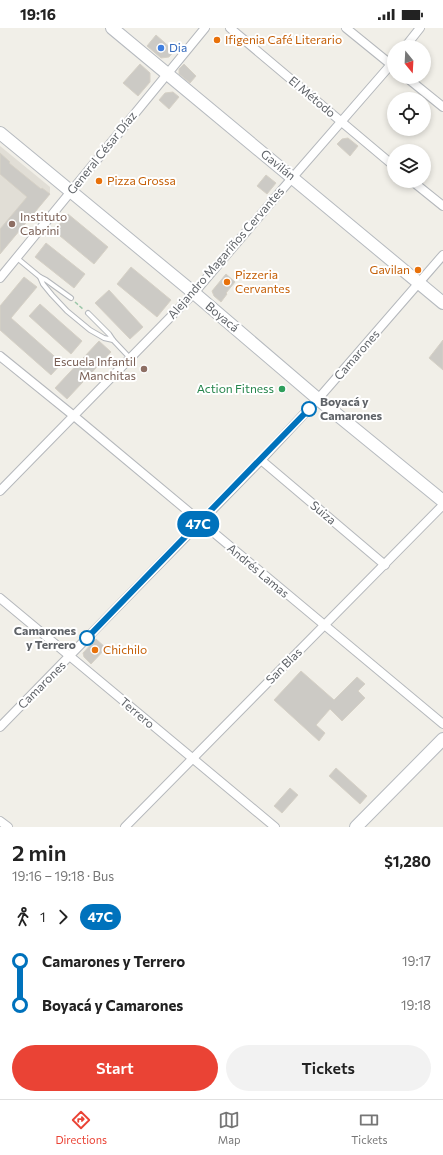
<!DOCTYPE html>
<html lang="en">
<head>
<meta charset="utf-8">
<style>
	body { margin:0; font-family:Commissioner,sans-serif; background:#f2f2f2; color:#222; height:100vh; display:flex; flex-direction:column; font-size:15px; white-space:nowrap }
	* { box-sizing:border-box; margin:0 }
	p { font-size:13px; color:#767676 }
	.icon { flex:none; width:22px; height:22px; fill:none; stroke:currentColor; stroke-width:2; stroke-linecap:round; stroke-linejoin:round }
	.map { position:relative; height:799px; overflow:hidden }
	.sheet { display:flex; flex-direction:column; background:#fff; flex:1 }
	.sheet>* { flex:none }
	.badge { padding:0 8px; border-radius:13px; font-size:14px; line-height:26px }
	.needle { width:26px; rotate:162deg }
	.tools { position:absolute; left:387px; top:12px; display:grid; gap:8px }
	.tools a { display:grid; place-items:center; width:44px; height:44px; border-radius:50%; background:#fff; box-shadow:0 2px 6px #0003; font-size:20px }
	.map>.badge { position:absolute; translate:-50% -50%; box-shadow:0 0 0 2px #fff }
	.legs { display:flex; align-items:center; gap:6px; height:44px; padding:0 12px; font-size:13px }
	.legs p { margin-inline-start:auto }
	.head { display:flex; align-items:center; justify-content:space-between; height:68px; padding:0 12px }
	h1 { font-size:22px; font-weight:600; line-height:30px }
	.cta { display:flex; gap:8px; margin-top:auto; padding:8px 12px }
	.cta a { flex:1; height:46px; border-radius:24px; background:#ea4335; color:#fff; font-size:16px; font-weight:600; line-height:46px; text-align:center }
	.cta a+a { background:#f2f2f2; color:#222 }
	ul { padding:0 12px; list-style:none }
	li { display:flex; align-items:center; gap:14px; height:44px; font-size:15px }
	li i { display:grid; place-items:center; width:6px; height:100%; margin:0 5px; background:currentColor }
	li i::after { content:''; width:10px; height:10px; margin:-5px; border:3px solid; border-radius:50%; background:#fff }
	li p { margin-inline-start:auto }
	li:first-child i { background:linear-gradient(#0000 50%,currentColor 0) }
	li:last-child i { background:linear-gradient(currentColor 50%,#0000 0) }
	.status { display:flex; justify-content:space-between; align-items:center; height:28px; padding:0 20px; background:#fff; direction:ltr }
	.status svg { height:11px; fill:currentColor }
	.menu { display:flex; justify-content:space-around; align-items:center; height:56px; border-top:1px solid #e0e0e0; background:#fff; font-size:11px; color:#767676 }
	.menu a { display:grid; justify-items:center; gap:2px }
	.menu .selected { color:#ea4335 }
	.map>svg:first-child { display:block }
	.education { fill:#e1ded6 }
	.building { fill:#cccac5; stroke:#d6d1c6 }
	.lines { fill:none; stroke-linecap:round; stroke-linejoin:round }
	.lane-casing { stroke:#b5b8bc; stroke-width:6 }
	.street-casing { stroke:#b5b8bc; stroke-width:10 }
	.secondary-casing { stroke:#b6babf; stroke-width:14 }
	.path { stroke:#9cc7a9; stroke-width:1.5; stroke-dasharray:4 2; stroke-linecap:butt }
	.lane { stroke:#fff; stroke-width:4 }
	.street { stroke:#fff; stroke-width:8 }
	.secondary { stroke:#fff; stroke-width:12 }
	.line-1-casing { stroke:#fff; stroke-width:9 }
	.line-1 { stroke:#0072bc; stroke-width:6 }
	.food-dot { fill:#e8710a; stroke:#fff; stroke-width:1.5 }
	.shop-dot { fill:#3f7fe0; stroke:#fff; stroke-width:1.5 }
	.education-dot { fill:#8d6e63; stroke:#fff; stroke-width:1.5 }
	.leisure-dot { fill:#2e9e5b; stroke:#fff; stroke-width:1.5 }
	.stop-1-dot { fill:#fff; stroke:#0072bc; stroke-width:2 }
	.labels { text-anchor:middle; stroke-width:4; stroke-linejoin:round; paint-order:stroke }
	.food-label { font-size:12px; fill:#c56008; stroke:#fff; text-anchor:start }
	.shop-label { font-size:12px; fill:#366cbe; stroke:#fff; text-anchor:start }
	.street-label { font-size:12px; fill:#5f6368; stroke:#fff }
	.education-label { font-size:12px; fill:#785e54; stroke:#fff; text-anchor:start }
	.leisure-label { font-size:12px; fill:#27864d; stroke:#fff; text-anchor:end }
	.stop-label { font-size:12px; font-weight:bold; fill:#5f6368; stroke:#fff; text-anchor:start }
</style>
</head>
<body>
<div class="status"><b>19:16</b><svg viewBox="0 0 49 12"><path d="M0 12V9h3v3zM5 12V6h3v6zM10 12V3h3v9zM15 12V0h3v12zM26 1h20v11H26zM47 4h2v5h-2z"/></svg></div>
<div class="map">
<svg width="443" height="799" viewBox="0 0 443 799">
	<rect width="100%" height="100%" fill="#f1efe8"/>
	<path class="education" d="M0,118L50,159V166L0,226Z"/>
	<g class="building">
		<path d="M156,7L174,23L169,29L161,30L147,18Z"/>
		<path d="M140,36L150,45V54L138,68L123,55Z"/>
		<path d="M184,36L196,48L190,55L179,46V41Z"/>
		<path d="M173,64L179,69L169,81L159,72L165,65Z"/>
		<path d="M348,110L358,118L350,128L337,116L342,111Z"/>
		<path d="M0,125L10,134L9,135L41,161L42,160L50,166L0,226V201L27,169L0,146Z"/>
		<path d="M266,147L276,155L267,166L257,158Z"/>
		<path d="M68,186L108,219L94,236L54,203Z"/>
		<path d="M46,215L85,246L74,260L35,229Z"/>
		<path d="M131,239L171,272L157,289L117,256Z"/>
		<path d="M226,246L235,254L226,265L227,266L221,274L214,268L212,263Z"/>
		<path d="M24,249L37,259L11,290L62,335L51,347L0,302V278Z"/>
		<path d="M109,262L143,299L130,311L95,275Z"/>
		<path d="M40,276L82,313L71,326L29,288Z"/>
		<path d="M443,312V342L429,330Z"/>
		<path d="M99,313L111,324L67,371L55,360Z"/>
		<path d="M96,611L106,620L91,636L84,629L83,625Z"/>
		<path d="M301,643L334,672L357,649L365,656L358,663L365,670L342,693L330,681L316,697L325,705L319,713L274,672Z"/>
		<path d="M336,740L367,768L360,776L329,748Z"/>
		<path d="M290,760L298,767L282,785L274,778Z"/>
	</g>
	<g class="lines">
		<defs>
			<g id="lane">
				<path d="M17,230L40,249L43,256L52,267L67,283L90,302L104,310L113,312L130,330"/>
				<path d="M40,249L46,252L71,270"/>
				<path d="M88,285L109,306L113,312"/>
			</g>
			<g id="street">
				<path d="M230,0L394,138"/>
				<path d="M346,0L394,39"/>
				<path d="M405,19L420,0"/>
				<path d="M406,49L443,79"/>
				<path d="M412,153L443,178"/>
				<path d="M0,250L205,0"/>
				<path d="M0,328L74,388L443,696"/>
				<path d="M261,432L385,537"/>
				<path d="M0,463L194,265L280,164L394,33"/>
				<path d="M0,570L275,799"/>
				<path d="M0,699L261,432L318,371L443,227"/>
				<path d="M0,793L8,799"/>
				<path d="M125,799L443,477"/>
			</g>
			<g id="secondary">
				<path d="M112,0L443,275"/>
				<path d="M0,105L194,265L318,371L443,473"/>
				<path d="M356,799L443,711"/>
			</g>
		</defs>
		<use href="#lane" class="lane-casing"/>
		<use href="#street" class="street-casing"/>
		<use href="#secondary" class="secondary-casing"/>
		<path class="path" d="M75,274L84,282"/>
		<use href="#lane" class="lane"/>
		<use href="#street" class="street"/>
		<use href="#secondary" class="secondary"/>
	</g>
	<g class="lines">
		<defs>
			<path id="line-1" d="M87,610L309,381"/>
		</defs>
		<use href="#line-1" class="line-1-casing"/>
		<use href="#line-1" class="line-1"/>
	</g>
	<g class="food-dot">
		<circle cx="217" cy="12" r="4"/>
		<circle cx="99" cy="153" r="4"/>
		<circle cx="418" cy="242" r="4"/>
		<circle cx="227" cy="254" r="4"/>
		<circle cx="95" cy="622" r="4"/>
	</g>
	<circle class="shop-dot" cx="161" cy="20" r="4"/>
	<g class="education-dot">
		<circle cx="12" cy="196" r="4"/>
		<circle cx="144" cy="341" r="4"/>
	</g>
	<circle class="leisure-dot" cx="282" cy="361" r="4"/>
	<g class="stop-1-dot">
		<circle cx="309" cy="381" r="7"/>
		<circle cx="87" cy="610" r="7"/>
	</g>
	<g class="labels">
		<g class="food-label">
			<text x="225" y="16">Ifigenia Café Literario</text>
			<text x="107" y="157">Pizza Grossa</text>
			<text x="410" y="246" text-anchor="end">Gavilan</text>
			<text x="235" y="251">Pizzeria<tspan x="235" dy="14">Cervantes</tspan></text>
			<text x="103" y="626">Chichilo</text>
		</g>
		<g class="shop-label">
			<text x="169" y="24">Dia</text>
		</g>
		<g class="street-label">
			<text transform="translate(312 69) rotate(40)" y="4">El Método</text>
			<text transform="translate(102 125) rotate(-51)" y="4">General César Díaz</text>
			<text transform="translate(278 137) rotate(39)" y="4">Gavilán</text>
			<text transform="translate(226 225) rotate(-49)" y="4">Alejandro Magariños Cervantes</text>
			<text transform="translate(222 289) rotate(40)" y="4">Boyacá</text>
			<text transform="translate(357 327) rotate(-49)" y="4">Camarones</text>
			<text transform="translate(323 485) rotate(40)" y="4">Suiza</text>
			<text transform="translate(258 543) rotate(40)" y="4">Andrés Lamas</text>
			<text transform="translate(284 638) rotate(-45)" y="4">San Blas</text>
			<text transform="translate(42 657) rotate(-45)" y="4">Camarones</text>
			<text transform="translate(137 685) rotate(40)" y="4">Terrero</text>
		</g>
		<g class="education-label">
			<text x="20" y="193">Instituto<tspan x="20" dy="14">Cabrini</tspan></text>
			<text x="136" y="338" text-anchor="end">Escuela Infantil<tspan x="136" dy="14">Manchitas</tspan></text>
		</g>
		<g class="leisure-label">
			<text x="274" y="365">Action Fitness</text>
		</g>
		<g class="stop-label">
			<text x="320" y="378">Boyacá y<tspan x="320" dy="14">Camarones</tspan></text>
			<text x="76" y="607" text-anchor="end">Camarones<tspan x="76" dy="14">y Terrero</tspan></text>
		</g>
	</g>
</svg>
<div class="tools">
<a><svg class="needle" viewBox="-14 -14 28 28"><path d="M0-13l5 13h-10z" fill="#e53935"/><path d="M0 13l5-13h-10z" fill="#767676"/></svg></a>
<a><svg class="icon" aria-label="locate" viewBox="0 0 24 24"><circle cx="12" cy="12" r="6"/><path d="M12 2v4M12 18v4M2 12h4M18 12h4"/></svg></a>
<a><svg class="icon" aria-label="layers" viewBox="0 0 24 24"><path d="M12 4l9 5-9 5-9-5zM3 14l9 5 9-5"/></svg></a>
</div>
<b class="badge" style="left:198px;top:496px;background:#0072bc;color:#fff">47C</b>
</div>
<section class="sheet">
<div class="head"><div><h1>2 min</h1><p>19:16 – 19:18 · Bus</p></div><b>$1,280</b></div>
<div class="legs"><svg class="icon" aria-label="walk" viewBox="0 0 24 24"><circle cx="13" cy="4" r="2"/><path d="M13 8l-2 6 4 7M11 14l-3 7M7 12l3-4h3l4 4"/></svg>1<svg class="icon" aria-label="forward" viewBox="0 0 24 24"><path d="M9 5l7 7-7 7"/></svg><b class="badge" style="background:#0072bc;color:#fff">47C</b></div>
<ul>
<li><i style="color:#0072bc"></i><b>Camarones y Terrero</b><p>19:17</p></li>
<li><i style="color:#0072bc"></i><b>Boyacá y Camarones</b><p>19:18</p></li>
</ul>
<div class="cta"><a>Start</a><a>Tickets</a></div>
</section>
<nav class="menu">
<a class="selected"><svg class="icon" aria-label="directions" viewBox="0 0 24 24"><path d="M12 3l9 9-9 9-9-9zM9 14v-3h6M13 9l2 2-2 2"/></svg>Directions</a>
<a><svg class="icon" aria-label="map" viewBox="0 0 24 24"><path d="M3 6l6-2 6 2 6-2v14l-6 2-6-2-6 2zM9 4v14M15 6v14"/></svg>Map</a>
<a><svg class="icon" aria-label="tickets" viewBox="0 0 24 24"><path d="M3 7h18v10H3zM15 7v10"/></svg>Tickets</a>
</nav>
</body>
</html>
